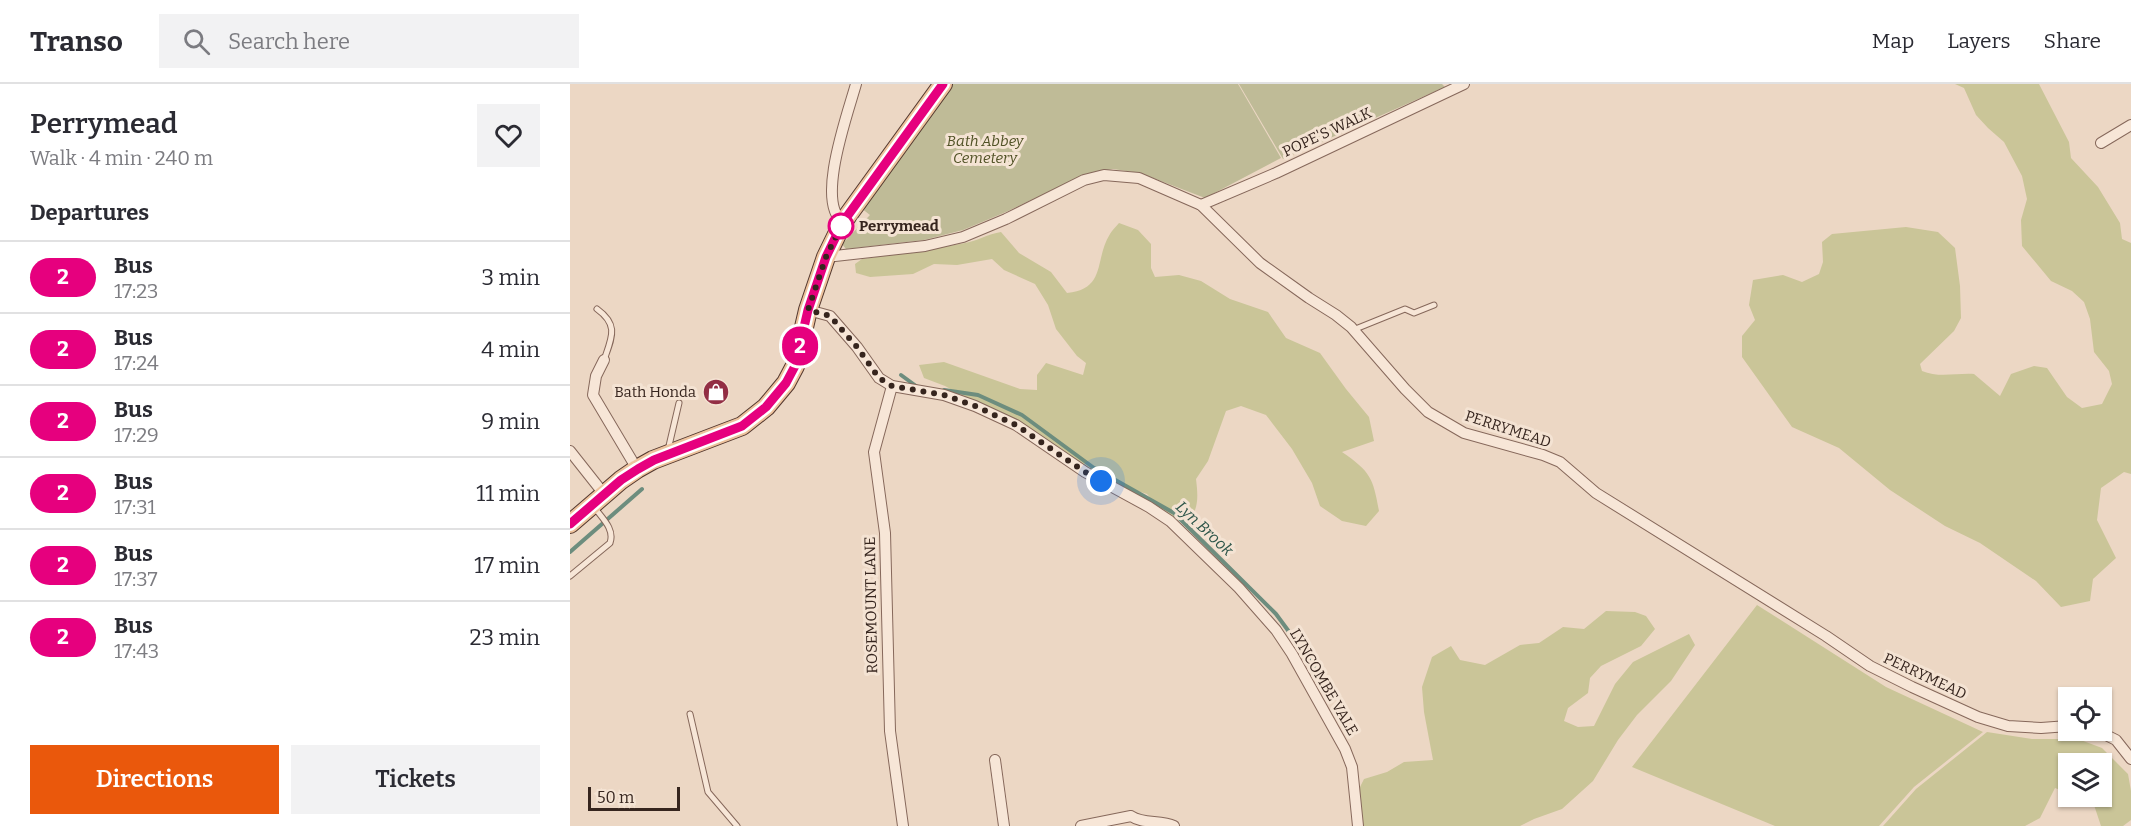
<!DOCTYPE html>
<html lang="en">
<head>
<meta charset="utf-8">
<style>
	body { margin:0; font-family:Bitter,serif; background:#f2f2f3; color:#2b2b33; height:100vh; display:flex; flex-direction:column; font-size:22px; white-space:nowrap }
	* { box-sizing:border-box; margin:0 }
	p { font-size:20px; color:#7c7c81 }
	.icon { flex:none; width:33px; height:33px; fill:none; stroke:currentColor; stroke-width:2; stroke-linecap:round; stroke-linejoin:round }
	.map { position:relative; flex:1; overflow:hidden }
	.panel { display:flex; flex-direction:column; background:#fff; width:570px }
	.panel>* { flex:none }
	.badge { padding:0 12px; border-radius:20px; font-size:21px; line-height:39px }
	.controls { position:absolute; left:1488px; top:603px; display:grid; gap:12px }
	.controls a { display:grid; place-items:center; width:54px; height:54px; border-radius:0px; background:#fff; box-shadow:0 2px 4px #0004; font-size:30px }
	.scale { position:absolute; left:18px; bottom:15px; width:92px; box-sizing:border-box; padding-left:6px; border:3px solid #36251e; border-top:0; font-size:16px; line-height:21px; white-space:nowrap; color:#36251e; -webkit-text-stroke:4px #f4e3d3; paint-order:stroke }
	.you { position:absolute; width:30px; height:30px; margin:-15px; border:4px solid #fff; border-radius:50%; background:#1a73e8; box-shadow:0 0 0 9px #1a73e833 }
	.map>.badge { position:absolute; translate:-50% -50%; box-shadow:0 0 0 3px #fff }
	h2 { padding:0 30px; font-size:22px; line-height:54px }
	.round { display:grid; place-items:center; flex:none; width:63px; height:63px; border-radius:0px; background:#f2f2f3 }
	.headline { display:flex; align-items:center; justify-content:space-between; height:102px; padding:0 30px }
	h1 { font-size:28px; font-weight:600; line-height:45px }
	.cta { display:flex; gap:12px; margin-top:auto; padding:12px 30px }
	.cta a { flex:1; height:69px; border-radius:0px; background:#ea580c; color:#fff; font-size:24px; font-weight:600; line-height:69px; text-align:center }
	.cta a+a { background:#f2f2f3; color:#2b2b33 }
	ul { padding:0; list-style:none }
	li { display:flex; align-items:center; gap:18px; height:72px; padding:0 30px; border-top:2px solid #e1e1e2 }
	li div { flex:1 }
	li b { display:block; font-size:22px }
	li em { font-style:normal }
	li .badge { min-width:66px; font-weight:700; text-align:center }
	header { display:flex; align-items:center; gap:36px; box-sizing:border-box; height:84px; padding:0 30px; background:#fff; border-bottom:2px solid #e1e1e2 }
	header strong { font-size:28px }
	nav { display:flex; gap:33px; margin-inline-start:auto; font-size:21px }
	.search { width:420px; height:54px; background:#f2f2f3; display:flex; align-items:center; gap:15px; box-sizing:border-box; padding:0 21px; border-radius:0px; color:#7c7c81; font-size:22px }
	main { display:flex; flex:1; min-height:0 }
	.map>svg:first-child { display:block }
	.green { fill:#cac598 }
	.cemetery { fill:#bfbb97 }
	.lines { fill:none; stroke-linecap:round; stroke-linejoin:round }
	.stream { stroke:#6d8d7e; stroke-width:4 }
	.lane-casing { stroke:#86685b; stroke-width:7 }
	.street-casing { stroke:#86685b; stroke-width:12 }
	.primary-casing { stroke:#54382f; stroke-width:20 }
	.lane { stroke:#f7e6d7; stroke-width:5 }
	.street { stroke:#f7e6d7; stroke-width:10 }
	.primary { stroke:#eec39d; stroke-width:18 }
	.line-casing { stroke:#fff; stroke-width:14 }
	.line { stroke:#e6007e; stroke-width:9 }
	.walk { stroke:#36251e; stroke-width:6; stroke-dasharray:0 10.8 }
	.stop-dot { fill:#fff; stroke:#e6007e; stroke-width:3 }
	.labels { text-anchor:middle; stroke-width:6; stroke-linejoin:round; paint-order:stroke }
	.street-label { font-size:15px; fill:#36251e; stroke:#f4e3d3 }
	.park-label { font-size:15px; font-style:italic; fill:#515226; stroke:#f4e3d3 }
	.stop-label { font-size:15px; font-weight:bold; fill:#36251e; stroke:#f4e3d3; text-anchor:start }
	.poi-label { font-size:15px; fill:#36251e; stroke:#f4e3d3; text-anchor:end }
	.water-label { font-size:16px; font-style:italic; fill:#2e564a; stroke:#f4e3d3 }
</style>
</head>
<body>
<header>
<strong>Transo</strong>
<div class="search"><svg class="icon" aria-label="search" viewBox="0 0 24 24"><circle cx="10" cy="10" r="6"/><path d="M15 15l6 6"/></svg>Search here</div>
<nav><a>Map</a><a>Layers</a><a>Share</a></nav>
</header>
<main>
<section class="panel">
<div class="headline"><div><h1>Perrymead</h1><p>Walk · 4 min · 240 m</p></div><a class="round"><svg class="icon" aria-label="heart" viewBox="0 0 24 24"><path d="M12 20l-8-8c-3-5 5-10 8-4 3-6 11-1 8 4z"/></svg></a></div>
<h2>Departures</h2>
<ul>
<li><span class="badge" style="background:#e6007e;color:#fff">2</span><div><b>Bus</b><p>17:23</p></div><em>3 min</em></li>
<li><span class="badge" style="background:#e6007e;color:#fff">2</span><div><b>Bus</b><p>17:24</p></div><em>4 min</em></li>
<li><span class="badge" style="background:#e6007e;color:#fff">2</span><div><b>Bus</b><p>17:29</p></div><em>9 min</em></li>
<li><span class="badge" style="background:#e6007e;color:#fff">2</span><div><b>Bus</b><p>17:31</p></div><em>11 min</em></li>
<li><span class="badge" style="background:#e6007e;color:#fff">2</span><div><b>Bus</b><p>17:37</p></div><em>17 min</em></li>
<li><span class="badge" style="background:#e6007e;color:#fff">2</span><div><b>Bus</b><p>17:43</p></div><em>23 min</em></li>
</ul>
<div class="cta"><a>Directions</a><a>Tickets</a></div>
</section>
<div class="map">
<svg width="1561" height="742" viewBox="0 0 1561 742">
	<rect width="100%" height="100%" fill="#ecd7c4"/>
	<g class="green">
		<path d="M1385,0H1469L1499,58L1501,74L1528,103L1550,139L1552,155L1561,159V390L1554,388L1531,404L1527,436L1546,474L1523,495L1520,517L1491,523L1466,497L1410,459L1375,442L1320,406L1269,364L1222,343L1172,273V252L1185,236L1179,221L1183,196L1213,191L1232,198L1249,190L1253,178L1252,158L1262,150L1336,143L1368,148L1385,164L1390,202L1391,234L1384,247L1350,280L1352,287C1368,294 1386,289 1404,290L1430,312L1441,290L1464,282L1477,284L1497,313L1512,324L1532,320L1542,300L1539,287L1524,268L1520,235L1514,218L1502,207L1481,197L1452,162L1451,136L1457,115L1452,92L1434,58L1418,44L1406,31L1394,4Z"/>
		<path d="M549,139L568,146L581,160V184L585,193L609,191L631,197L660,215L698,228L716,254L750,269L776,305L799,333L804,357L772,368C801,388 803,394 809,427L796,442L772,437L750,422L742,399L722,365L696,331L671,322L656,327L638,377L626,395C628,412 629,423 619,438L604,435L588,423L577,410L546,400L403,317L375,302L354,294L349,281L374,278L450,305L467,306V291L476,279L513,291L516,279L507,272L486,245L478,221L465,200L434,186L422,175L387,181L364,180L343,190L300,193L286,189L285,180L292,175C326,170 361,166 395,159C407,157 418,150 431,148L449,169L481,188L497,209C537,205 524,175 540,150C542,146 546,143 549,139Z"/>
		<path d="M1187,521L1316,603L1413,648L1344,703L1309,742H1205L1062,683Z"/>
		<path d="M1036,527L1065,528L1076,532L1085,545L1071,562L1031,582L1020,594L1018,609L998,624L994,637L1008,643L1024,642L1045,600L1063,578L1119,550L1125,561L1101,597L1067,631L1048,656L1023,697L992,725L964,735L950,742H792L787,709L794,695L817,688L834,678L863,676L854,628L852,603L862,573L881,562L890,576L915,581L950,561L969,559L993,543L1014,545Z"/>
		<path d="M1417,648L1462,655H1508L1532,664L1558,690L1561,707V736L1553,742H1531L1523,718L1508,713L1532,712V680H1498V709L1485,704L1470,734L1455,742H1313L1346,705Z"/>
	</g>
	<g class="cemetery">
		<path d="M383,0H668L711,74L635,114L570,89L543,85L515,90L436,128L393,146L354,156L276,165L272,160L300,131L291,124Z"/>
		<path d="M669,0H872L875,3L713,75Z"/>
	</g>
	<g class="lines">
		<g class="stream">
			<path d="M331,291L346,302"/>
			<path d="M374,306L408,311L452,331L524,384L604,429L706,530L742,579L755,605"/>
			<path d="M0,468L72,405"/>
		</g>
		<defs>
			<g id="lane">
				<path d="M27,225C49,241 42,253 34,276"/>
				<path d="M783,246L835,225L844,229L864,221"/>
				<path d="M98,366L109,319"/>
				<path d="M0,492L40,459C45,445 32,434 24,423"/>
				<path d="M120,630L138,708L167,742"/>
			</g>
			<g id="street">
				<path d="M1531,59L1561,41"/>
				<path d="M631,121L706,89L894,0"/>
				<path d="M273,138C245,119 278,29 286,0"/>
				<path d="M256,173L355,162L393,153L436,135L514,96L534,91L569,94L631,121L690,179L739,214L766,231L781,243L835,305L858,328L894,349L973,371L990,378L1026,409L1256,552L1300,582L1342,603L1408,633L1438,642L1471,644L1498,642"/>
				<path d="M238,226L260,232L287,263L309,294L322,302L374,311L405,322L446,341L515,388L579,423L600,437L669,504L706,546L722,570L775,665L782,683L788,742"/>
				<path d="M34,276L26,292L23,311L67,385"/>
				<path d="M322,302L304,368L315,449L320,647L333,742"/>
				<path d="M0,367L34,410"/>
				<path d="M1526,646L1546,656L1561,675"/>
				<path d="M425,676L434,742"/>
				<path d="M511,742L561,732C572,740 591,736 604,742"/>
			</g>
			<path id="primary" d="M0,440L51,396L67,385L83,376L172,342L196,323L216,299L225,282L238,226L256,173L273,138L373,0"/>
		</defs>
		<use href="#lane" class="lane-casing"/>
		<use href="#street" class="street-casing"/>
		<use href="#primary" class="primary-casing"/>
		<use href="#lane" class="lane"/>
		<use href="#street" class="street"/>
		<use href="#primary" class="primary"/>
	</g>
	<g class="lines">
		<defs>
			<path id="line" d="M0,440L51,396L68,385L84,376L172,342L196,323L216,299L225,282L238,226L256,173L273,138L373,0"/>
		</defs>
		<use href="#line" class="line-casing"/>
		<use href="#line" class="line"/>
		<path class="walk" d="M271,142L273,138L256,173L238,226L260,232L287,263L309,294L322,302L374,311L405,322L446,341L515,388L531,397"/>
	</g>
	<defs>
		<symbol id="shop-disc" viewBox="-11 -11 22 22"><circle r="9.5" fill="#922e44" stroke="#f4e3d3"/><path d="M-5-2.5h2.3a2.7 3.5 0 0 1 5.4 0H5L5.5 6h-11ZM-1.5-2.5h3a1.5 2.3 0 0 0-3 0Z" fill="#fff"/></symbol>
	</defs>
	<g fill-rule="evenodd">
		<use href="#shop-disc" x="131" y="293" width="30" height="30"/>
	</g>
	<circle class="stop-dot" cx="271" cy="142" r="12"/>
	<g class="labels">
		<g class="street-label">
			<text transform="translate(757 48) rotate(-25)" y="5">POPE'S WALK</text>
			<text transform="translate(938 345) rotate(18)" y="5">PERRYMEAD</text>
			<text transform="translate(301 521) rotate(-91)" y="5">ROSEMOUNT LANE</text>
			<text transform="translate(1355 592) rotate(25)" y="5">PERRYMEAD</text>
			<text transform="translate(754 598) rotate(60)" y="5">LYNCOMBE VALE</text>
		</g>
		<g class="park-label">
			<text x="415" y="62">Bath Abbey<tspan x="415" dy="17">Cemetery</tspan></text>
		</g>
		<g class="stop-label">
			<text x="289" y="147">Perrymead</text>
		</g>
		<g class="poi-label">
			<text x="126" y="313">Bath Honda</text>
		</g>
		<g class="water-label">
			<text transform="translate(635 444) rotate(43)" y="6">Lyn Brook</text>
		</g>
	</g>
</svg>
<div class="controls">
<a><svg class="icon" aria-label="locate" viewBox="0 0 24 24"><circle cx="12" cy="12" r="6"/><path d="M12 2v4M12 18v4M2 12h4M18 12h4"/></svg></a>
<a><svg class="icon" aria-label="layers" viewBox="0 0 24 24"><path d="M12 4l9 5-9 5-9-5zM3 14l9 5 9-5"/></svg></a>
</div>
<div class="scale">50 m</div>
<div class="you" style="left:531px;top:397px"></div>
<b class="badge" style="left:230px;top:262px;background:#e6007e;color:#fff">2</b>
</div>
</main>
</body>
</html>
